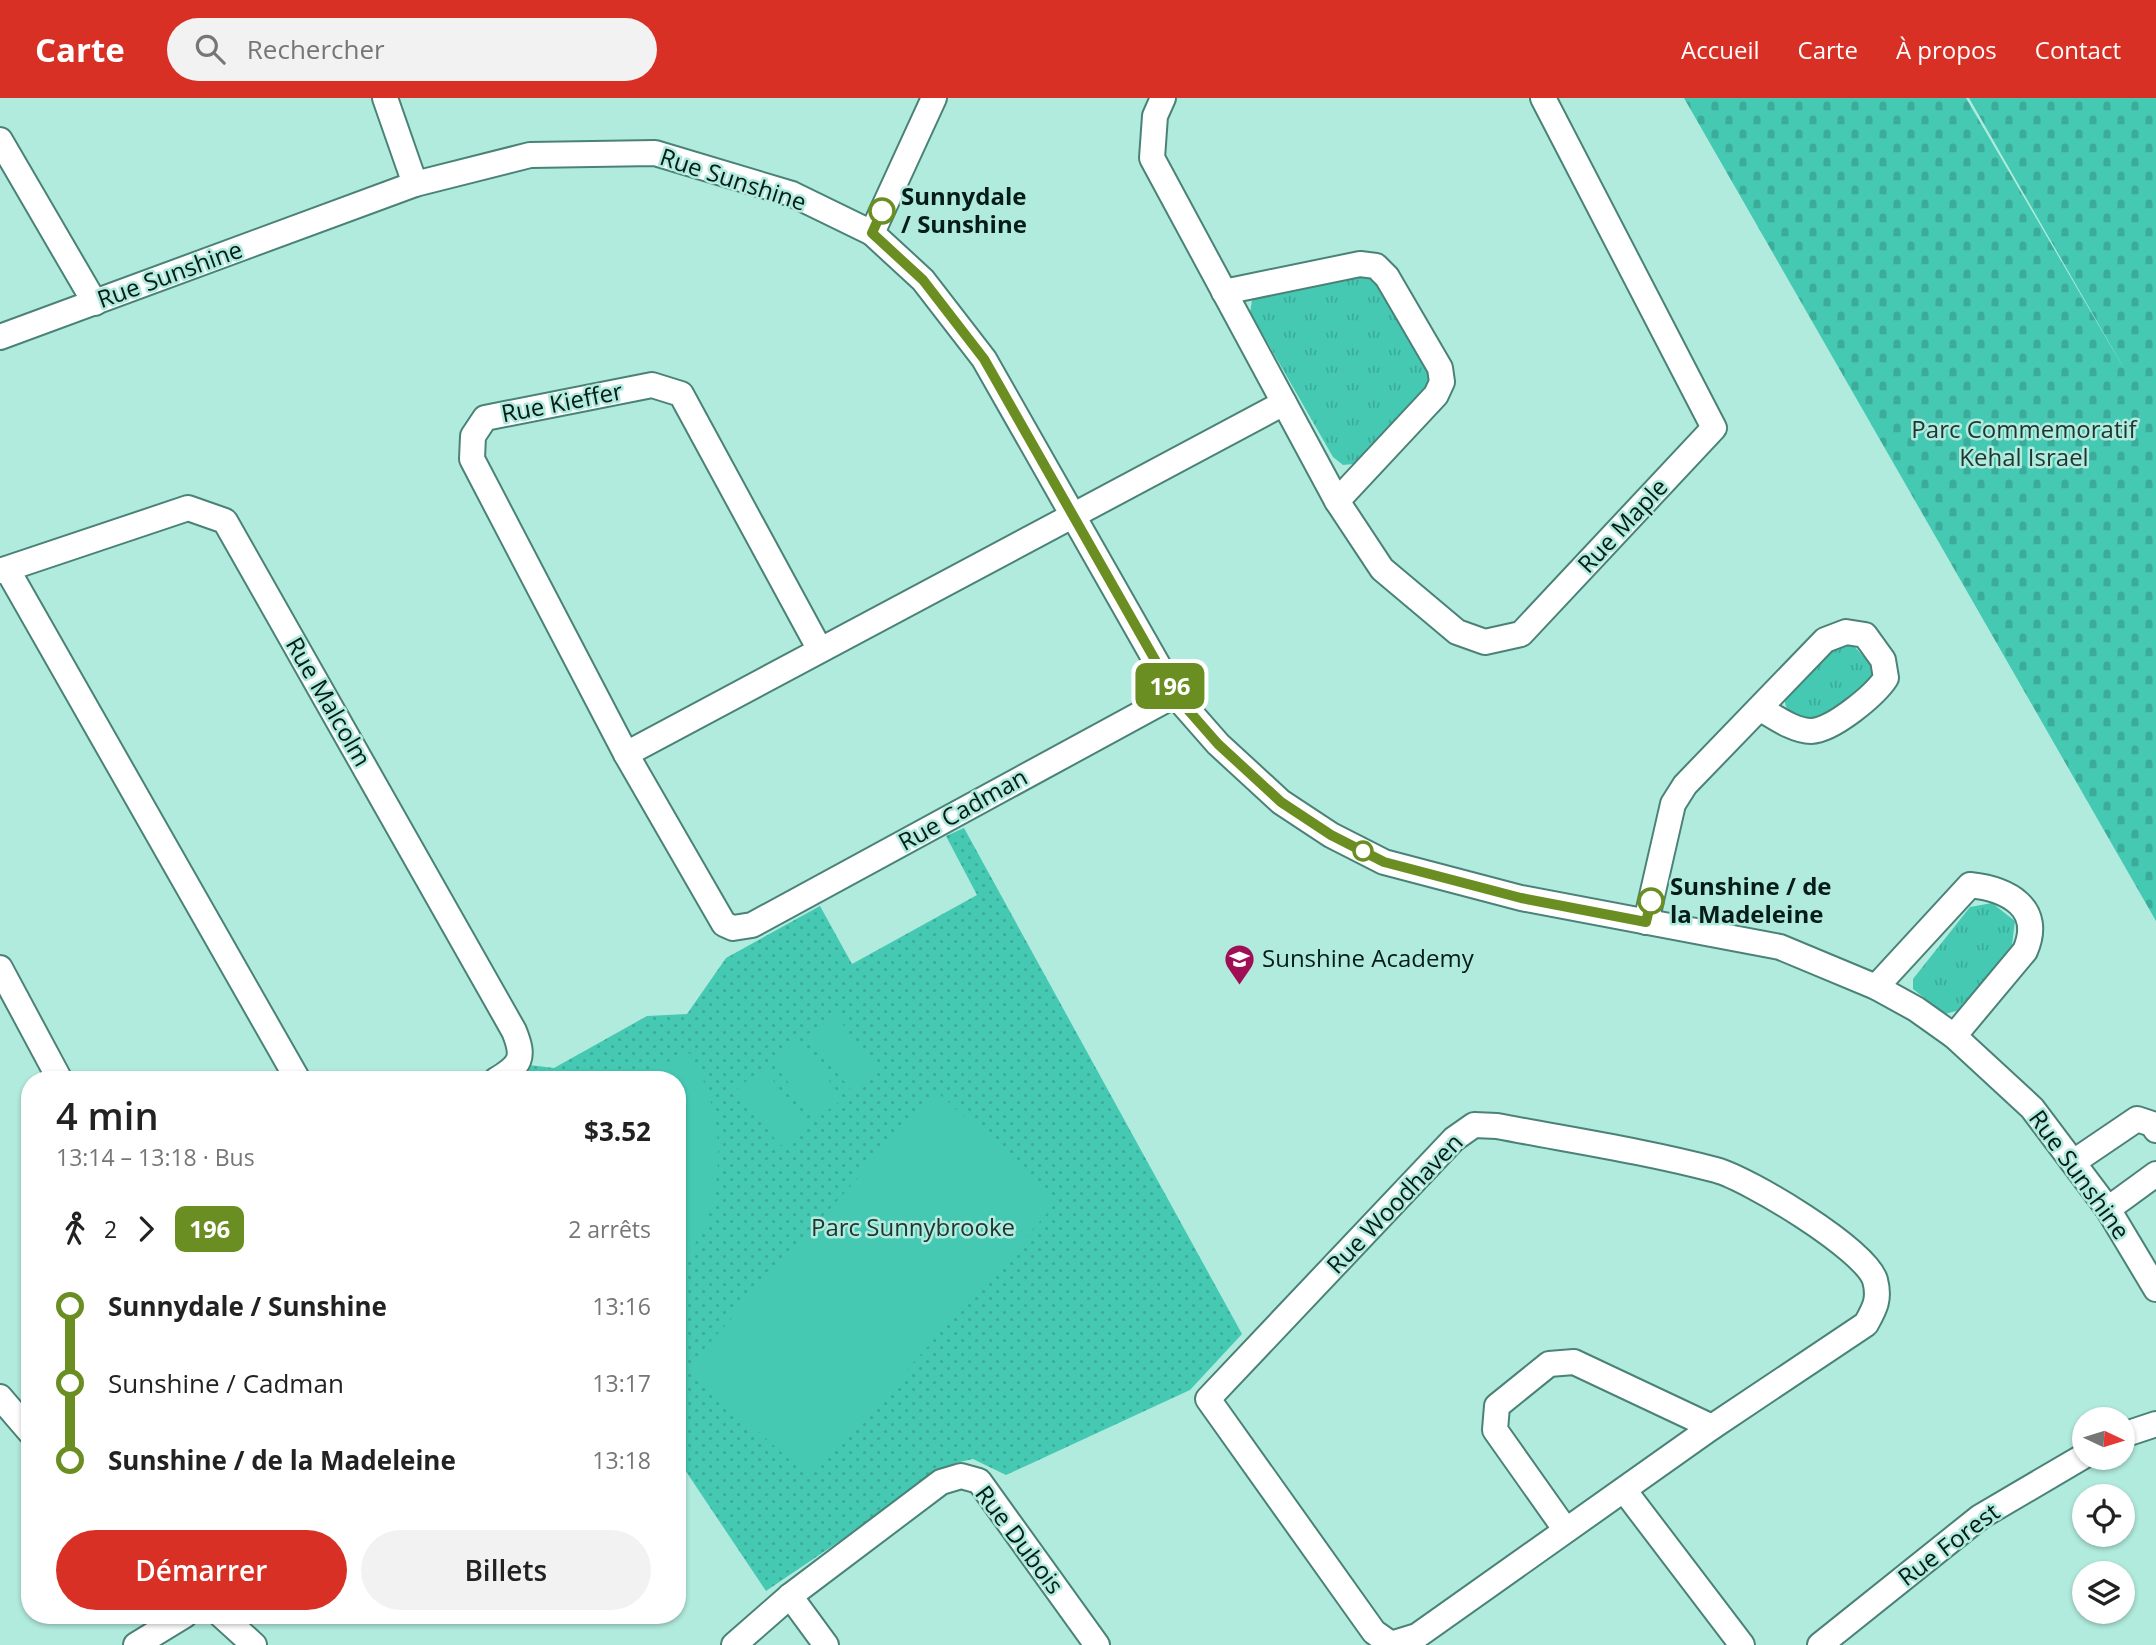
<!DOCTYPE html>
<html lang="fr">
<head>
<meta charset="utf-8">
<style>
	body { margin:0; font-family:"Open Sans",sans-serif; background:#f2f2f2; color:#222; height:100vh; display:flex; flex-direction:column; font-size:26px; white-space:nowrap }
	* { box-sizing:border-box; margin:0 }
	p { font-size:23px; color:#767676 }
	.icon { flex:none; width:38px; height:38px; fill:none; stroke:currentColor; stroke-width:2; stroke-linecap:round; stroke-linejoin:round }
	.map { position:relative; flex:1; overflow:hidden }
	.side { position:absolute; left:21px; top:973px; width:665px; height:553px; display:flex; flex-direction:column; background:#fff; border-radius:28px; box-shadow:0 2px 5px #0004 }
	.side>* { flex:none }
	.badge { padding:0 14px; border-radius:10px; font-size:24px; line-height:46px }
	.needle { width:46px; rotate:94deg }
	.tools { position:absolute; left:2072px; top:1309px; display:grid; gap:14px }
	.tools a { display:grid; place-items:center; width:63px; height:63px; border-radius:50%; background:#fff; box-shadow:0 2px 5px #0004; font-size:35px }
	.map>.badge { position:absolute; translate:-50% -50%; box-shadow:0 0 0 4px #fff }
	.legs { display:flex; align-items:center; gap:10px; height:77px; padding:0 35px; font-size:23px }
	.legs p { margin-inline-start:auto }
	.headline { display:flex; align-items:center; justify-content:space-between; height:119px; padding:0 35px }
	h1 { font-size:38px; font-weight:600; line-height:52px }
	.cta { display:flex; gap:14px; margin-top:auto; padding:14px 35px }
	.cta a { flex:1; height:80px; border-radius:42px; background:#d93025; color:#fff; font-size:28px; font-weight:600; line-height:80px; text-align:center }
	.cta a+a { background:#f2f2f2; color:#222 }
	ul { padding:0 35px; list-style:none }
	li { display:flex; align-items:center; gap:24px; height:77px; font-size:26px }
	li i { display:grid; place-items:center; width:10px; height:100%; margin:0 9px; background:currentColor }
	li i::after { content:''; width:18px; height:18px; margin:-9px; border:5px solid; border-radius:50%; background:#fff }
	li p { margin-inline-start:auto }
	li:first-child i { background:linear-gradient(#0000 50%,currentColor 0) }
	li:last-child i { background:linear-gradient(currentColor 50%,#0000 0) }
	header { display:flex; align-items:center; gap:42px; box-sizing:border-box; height:98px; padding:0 35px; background:#d93025; color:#fff }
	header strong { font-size:33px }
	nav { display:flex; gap:38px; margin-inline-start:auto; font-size:24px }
	.search { width:490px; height:63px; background:#f2f2f2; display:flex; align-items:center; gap:18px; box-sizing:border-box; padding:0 24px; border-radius:38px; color:#767676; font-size:26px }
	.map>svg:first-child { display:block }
	.grass { fill:url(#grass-tufts) }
	.cemetery { fill:url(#cemetery-stones) }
	.park { fill:url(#park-dots) }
	.pitch { fill:#45c9b3 }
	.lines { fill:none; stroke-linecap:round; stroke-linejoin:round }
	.minor-casing { stroke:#4a8277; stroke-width:28 }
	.minor { stroke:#fff; stroke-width:24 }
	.line-1-casing { stroke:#fff; stroke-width:16 }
	.line-1 { stroke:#6b8e23; stroke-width:10 }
	.stop-1-dot { fill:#fff; stroke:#6b8e23; stroke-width:3.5 }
	.labels { text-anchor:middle; stroke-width:5; stroke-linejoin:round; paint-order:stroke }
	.street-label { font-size:24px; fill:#051c18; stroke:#b1ebde }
	.stop-label { font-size:24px; font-weight:bold; fill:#051c18; stroke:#b1ebde; text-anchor:start }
	.park-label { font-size:24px; fill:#1e3530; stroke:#b1ebde }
	.poi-label { font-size:24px; fill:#051c18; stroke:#b1ebde; text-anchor:start }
</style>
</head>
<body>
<header>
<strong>Carte</strong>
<div class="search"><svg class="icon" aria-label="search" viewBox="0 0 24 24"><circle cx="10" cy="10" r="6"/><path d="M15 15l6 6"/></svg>Rechercher</div>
<nav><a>Accueil</a><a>Carte</a><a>À propos</a><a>Contact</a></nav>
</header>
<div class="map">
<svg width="2156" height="1547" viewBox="0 0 2156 1547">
	<defs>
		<pattern id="grass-tufts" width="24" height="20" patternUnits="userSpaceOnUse" patternTransform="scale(1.75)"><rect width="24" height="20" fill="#45c9b3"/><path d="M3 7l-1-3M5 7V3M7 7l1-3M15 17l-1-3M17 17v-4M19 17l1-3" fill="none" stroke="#3bac99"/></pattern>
		<pattern id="cemetery-stones" width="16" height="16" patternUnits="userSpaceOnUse" patternTransform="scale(1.75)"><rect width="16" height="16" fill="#45c9b3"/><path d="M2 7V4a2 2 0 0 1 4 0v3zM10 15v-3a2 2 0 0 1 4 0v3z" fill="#3bac99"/></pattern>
		<pattern id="park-dots" width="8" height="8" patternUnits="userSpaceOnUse" patternTransform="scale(1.75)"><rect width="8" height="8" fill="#45c9b3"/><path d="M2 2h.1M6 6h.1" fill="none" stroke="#3bac99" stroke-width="1.8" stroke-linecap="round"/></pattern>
	</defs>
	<rect width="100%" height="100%" fill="#b1ebde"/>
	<g class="grass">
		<path d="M1356,176L1371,179L1383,189L1428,269L1429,282L1423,295L1354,366L1343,367L1333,359L1250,214L1252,203L1262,197Z"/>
		<path d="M1853,547L1873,569L1874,581L1868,589L1814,622C1797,624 1783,615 1785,598L1835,548Z"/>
		<path d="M1992,805L2015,823L2012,847L1960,912L1945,916L1913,891V881L1970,809Z"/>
	</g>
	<path class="cemetery" d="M1684,0H1966L2130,281L1969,0H2156V823Z"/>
	<path class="park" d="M964,730L1242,1236L1190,1292L1006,1377L973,1361L955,1365L766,1493L677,1360V982H518L529,967L554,970L647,918L687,916L726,860L820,808L852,866L977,797L946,738Z"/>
	<g class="pitch">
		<path d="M835,916L879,974L852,994L808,936Z"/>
		<path d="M799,943L843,1001L816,1021L772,963Z"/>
		<path d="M690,955C731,1026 728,1108 677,1174V982H624Z"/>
		<path d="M764,970L807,1028L780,1048L737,990Z"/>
		<path d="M936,993L1058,1103L810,1380L687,1270Z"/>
	</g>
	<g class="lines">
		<defs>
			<g id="minor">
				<path d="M385,0L415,86"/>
				<path d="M1163,0L1155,18L1152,60L1337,403L1382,471L1457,534L1485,544L1521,536L1714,330L1543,0"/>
				<path d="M0,42L95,205"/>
				<path d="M872,135L934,0"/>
				<path d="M1224,194L1360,166L1376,168L1387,179L1440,270L1442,284L1436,297L1337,403"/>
				<path d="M0,239L415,86L530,57L655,55L792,96L872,135L923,182L984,261L1175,597L1218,646L1281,704L1331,737L1384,764L1521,800L1780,849L1876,889L1916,911L1954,938L2032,1010L2108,1111L2156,1191"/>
				<path d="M7,471L298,982"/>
				<path d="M0,473L188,410L225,423L514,933C525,960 521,967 496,982"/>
				<path d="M820,552L681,296L652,287L485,320L473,338L472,361L626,656L724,826L733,830L752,827L1175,597"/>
				<path d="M626,656L1284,305"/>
				<path d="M1646,824L1673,706L1685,687L1825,542L1846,534L1865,537L1883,562L1886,580C1875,597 1833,632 1811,633C1794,633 1775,619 1761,611"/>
				<path d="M0,870L60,982"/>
				<path d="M1876,889L1970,787C2008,791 2044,810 2025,853L1954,938"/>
				<path d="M1474,1027L1497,1028C1570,1042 1644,1053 1716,1072C1749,1081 1865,1151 1875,1182C1880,1201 1875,1210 1866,1226L1712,1329L1417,1538L1391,1546L1374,1534L1208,1301L1454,1041Z"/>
				<path d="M2075,1063L2137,1021L2152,1026L2156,1032"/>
				<path d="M2108,1111L2156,1076"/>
				<path d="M0,1299L30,1334"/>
				<path d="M2123,1337L2156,1326"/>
				<path d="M1624,1392L1742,1547"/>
				<path d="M1565,1431L1495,1332L1497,1308L1549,1266L1574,1264L1712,1329"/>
				<path d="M790,1498L826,1547"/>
				<path d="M221,1517L254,1547"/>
				<path d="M136,1547L185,1517"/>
				<path d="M734,1547L790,1498L941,1384L961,1378L979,1383L1097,1547"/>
				<path d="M1820,1547L1980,1419L2084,1358"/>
			</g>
		</defs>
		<use href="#minor" class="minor-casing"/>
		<use href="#minor" class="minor"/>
	</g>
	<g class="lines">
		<defs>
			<path id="line-1" d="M882,113L872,135L923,182L984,261L1175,597L1218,646L1281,704L1331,737L1384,764L1521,800L1646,824L1651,803"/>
		</defs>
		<use href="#line-1" class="line-1-casing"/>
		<use href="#line-1" class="line-1"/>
	</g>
	<defs>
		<symbol id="school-pin" viewBox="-11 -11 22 30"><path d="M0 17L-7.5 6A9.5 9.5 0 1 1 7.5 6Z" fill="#a00e55" stroke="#b1ebde"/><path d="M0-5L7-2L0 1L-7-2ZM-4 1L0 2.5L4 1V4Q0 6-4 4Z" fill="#fff"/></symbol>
	</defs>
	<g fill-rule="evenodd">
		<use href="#school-pin" x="1222" y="844" width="35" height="47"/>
	</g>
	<g class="stop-1-dot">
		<circle cx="882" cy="113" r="12"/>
		<circle cx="1363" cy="753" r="9"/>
		<circle cx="1651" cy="803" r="12"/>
	</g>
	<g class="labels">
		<g class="street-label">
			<text transform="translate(733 82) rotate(18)" y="8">Rue Sunshine</text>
			<text transform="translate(170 177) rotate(-20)" y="8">Rue Sunshine</text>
			<text transform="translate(562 305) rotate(-11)" y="8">Rue Kieffer</text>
			<text transform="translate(1623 428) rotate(-47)" y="8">Rue Maple</text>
			<text transform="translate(328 604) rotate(60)" y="8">Rue Malcolm</text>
			<text transform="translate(963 712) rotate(-29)" y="8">Rue Cadman</text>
			<text transform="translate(2079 1077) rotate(54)" y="8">Rue Sunshine</text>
			<text transform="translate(1395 1106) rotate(-46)" y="8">Rue Woodhaven</text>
			<text transform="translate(1019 1442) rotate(53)" y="8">Rue Dubois</text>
			<text transform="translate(1949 1447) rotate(-37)" y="8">Rue Forest</text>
		</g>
		<g class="stop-label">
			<text x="901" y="107">Sunnydale<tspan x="901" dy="28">/ Sunshine</tspan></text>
			<text x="1670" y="797">Sunshine / de<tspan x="1670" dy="28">la Madeleine</tspan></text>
		</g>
		<g class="park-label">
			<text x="2024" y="340">Parc Commemoratif<tspan x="2024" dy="28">Kehal Israel</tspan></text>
			<text x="913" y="1138">Parc Sunnybrooke</text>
		</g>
		<g class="poi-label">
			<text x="1262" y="869">Sunshine Academy</text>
		</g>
	</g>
</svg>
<div class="tools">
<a><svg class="needle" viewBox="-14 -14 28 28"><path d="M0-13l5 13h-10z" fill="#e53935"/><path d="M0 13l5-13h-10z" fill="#767676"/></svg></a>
<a><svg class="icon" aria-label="locate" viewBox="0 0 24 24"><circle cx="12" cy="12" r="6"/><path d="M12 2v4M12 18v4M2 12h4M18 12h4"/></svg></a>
<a><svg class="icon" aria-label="layers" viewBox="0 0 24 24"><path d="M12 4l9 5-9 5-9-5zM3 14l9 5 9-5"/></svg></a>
</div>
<b class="badge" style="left:1170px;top:588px;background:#6b8e23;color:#fff">196</b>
<section class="side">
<div class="headline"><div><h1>4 min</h1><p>13:14 – 13:18 · Bus</p></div><b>$3.52</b></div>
<div class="legs"><svg class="icon" aria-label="walk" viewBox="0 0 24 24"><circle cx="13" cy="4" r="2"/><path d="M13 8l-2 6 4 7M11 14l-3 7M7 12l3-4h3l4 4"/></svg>2<svg class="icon" aria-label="forward" viewBox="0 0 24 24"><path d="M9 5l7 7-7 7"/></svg><b class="badge" style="background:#6b8e23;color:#fff">196</b><p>2 arrêts</p></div>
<ul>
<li><i style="color:#6b8e23"></i><b>Sunnydale / Sunshine</b><p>13:16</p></li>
<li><i style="color:#6b8e23"></i><span>Sunshine / Cadman</span><p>13:17</p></li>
<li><i style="color:#6b8e23"></i><b>Sunshine / de la Madeleine</b><p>13:18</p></li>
</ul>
<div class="cta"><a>Démarrer</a><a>Billets</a></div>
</section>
</div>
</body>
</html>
